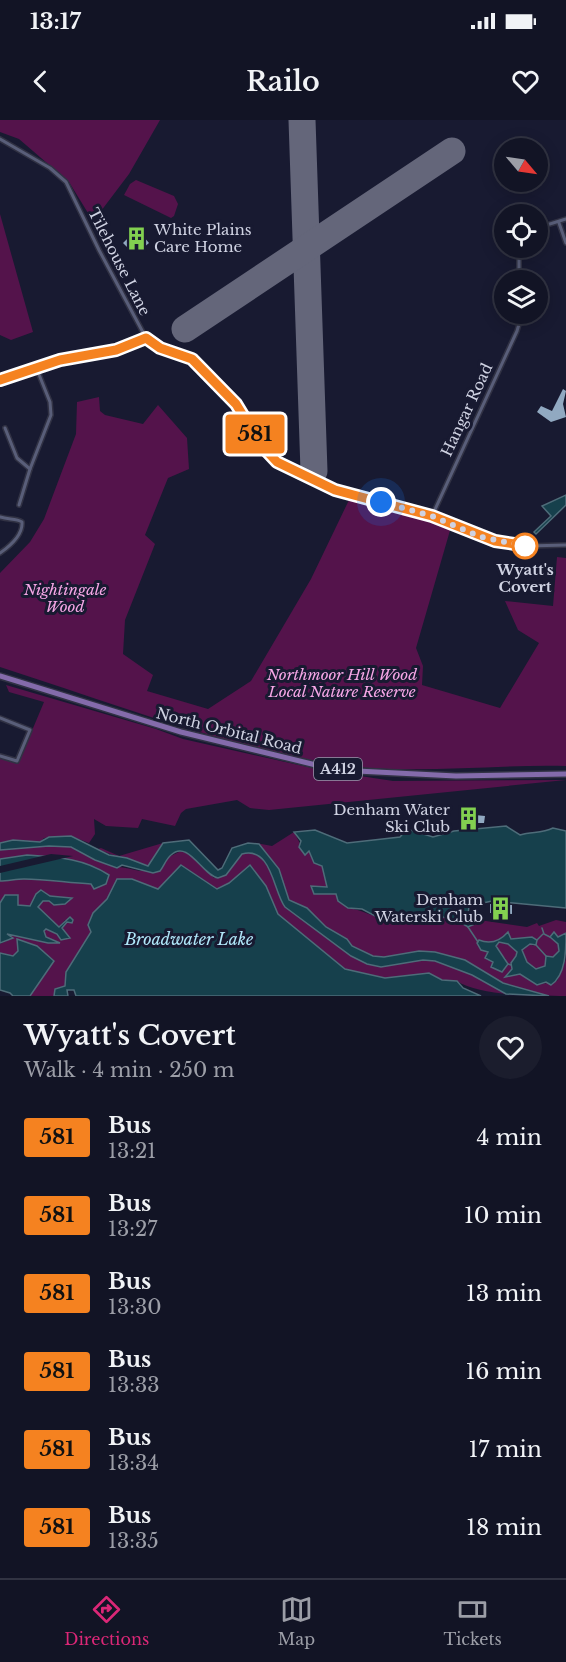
<!DOCTYPE html>
<html lang="en">
<head>
<meta charset="utf-8">
<style>
	body { margin:0; font-family:"Libre Baskerville",serif; background:#1b1d2d; color:#f1f3f6; height:100vh; display:flex; flex-direction:column; font-size:22px; white-space:nowrap }
	* { box-sizing:border-box; margin:0 }
	p { font-size:20px; color:#9c9ea7 }
	.icon { flex:none; width:33px; height:33px; fill:none; stroke:currentColor; stroke-width:2; stroke-linecap:round; stroke-linejoin:round }
	.map { position:relative; height:876px; overflow:hidden }
	.sheet { display:flex; flex-direction:column; background:#121425; flex:1 }
	.sheet>* { flex:none }
	.badge { padding:0 12px; border-radius:4px; font-size:21px; line-height:39px }
	.needle { width:39px; rotate:119deg }
	.tools { position:absolute; left:494px; top:18px; display:grid; gap:12px }
	.tools a { display:grid; place-items:center; width:54px; height:54px; border-radius:50%; background:#121425; box-shadow:0 3px 15px #0003,0 0 0 2px #313342; font-size:30px }
	.you { position:absolute; width:30px; height:30px; margin:-15px; border:4px solid #fff; border-radius:50%; background:#1a73e8; box-shadow:0 0 0 9px #1a73e833 }
	.map>.badge { position:absolute; translate:-50% -50%; box-shadow:0 0 0 3px #fff }
	.round { display:grid; place-items:center; flex:none; width:63px; height:63px; border-radius:32px; background:#1b1d2d }
	.summary { display:flex; align-items:center; justify-content:space-between; height:102px; padding:0 24px }
	h1 { font-size:28px; font-weight:600; line-height:45px }
	ul { padding:0; list-style:none }
	li { display:flex; align-items:center; gap:18px; height:78px; padding:0 24px }
	li div { flex:1 }
	li b { display:block; font-size:22px }
	li em { font-style:normal }
	li .badge { min-width:66px; font-weight:700; text-align:center }
	.status { display:flex; justify-content:space-between; align-items:center; height:42px; padding:0 30px; background:#121425; direction:ltr }
	.status svg { height:16px; fill:currentColor }
	header { display:flex; justify-content:space-between; align-items:center; height:78px; padding:0 24px; background:#121425; font-size:27px; font-weight:600 }
	.dock { display:flex; justify-content:space-around; align-items:center; height:84px; border-top:2px solid #313342; background:#121425; font-size:16px; color:#9c9ea7 }
	.dock a { display:grid; justify-items:center; gap:3px }
	.dock .selected { color:#db2777 }
	.map>svg:first-child { display:block }
	.green { fill:#54134b }
	.water { fill:#16404c; stroke:#4e6c79; stroke-width:1.5 }
	.pier { fill:#181a31 }
	.lines { fill:none; stroke-linecap:round; stroke-linejoin:round }
	.stream { stroke:#4e6c79; stroke-width:1.5 }
	.runway { stroke:#64667a; stroke-width:27 }
	.building { fill:#91a9c1 }
	.minor-casing { stroke:#313244; stroke-width:6 }
	.primary-casing { stroke:#313244; stroke-width:8 }
	.minor { stroke:#595e79; stroke-width:3 }
	.primary { stroke:#846bab; stroke-width:5 }
	.line-casing { stroke:#fff; stroke-width:14 }
	.line { stroke:#f58220; stroke-width:9 }
	.walk { stroke:#cfd2e2; stroke-width:6; stroke-dasharray:0 10.8 }
	.stop-dot { fill:#fff; stroke:#f58220; stroke-width:3 }
	.labels { text-anchor:middle; stroke-width:6; stroke-linejoin:round; paint-order:stroke }
	.shield { fill:#181a31; stroke:#989bad; stroke-width:1.5 }
	.shield-label { font-size:14px; font-weight:bold; fill:#cfd2e2 }
	.poi-label { font-size:15px; fill:#cfd2e2; stroke:#181a31; text-anchor:end }
	.street-label { font-size:15px; fill:#cfd2e2; stroke:#181a31 }
	.stop-label { font-size:15px; font-weight:bold; fill:#cfd2e2; stroke:#181a31 }
	.park-label { font-size:15px; font-style:italic; fill:#f6a6e6; stroke:#181a31 }
	.water-label { font-size:16px; font-style:italic; fill:#b0e7f9; stroke:#181a31 }
</style>
</head>
<body>
<div class="status"><b>13:17</b><svg viewBox="0 0 49 12"><path d="M0 12V9h3v3zM5 12V6h3v6zM10 12V3h3v9zM15 12V0h3v12zM26 1h20v11H26zM47 4h2v5h-2z"/></svg></div>
<header><svg class="icon" aria-label="back" viewBox="0 0 24 24"><path d="M15 5l-7 7 7 7"/></svg>Railo<svg class="icon" aria-label="heart" viewBox="0 0 24 24"><path d="M12 20l-8-8c-3-5 5-10 8-4 3-6 11-1 8 4z"/></svg></header>
<div class="map">
<svg width="566" height="876" viewBox="0 0 566 876">
	<rect width="100%" height="100%" fill="#181a31"/>
	<g class="green">
		<path d="M0,0H160L129,54L101,91L88,93L69,62L19,19L0,12Z"/>
		<path d="M136,60L174,76L178,84L174,96L171,98L124,75L130,64Z"/>
		<path d="M0,94L33,212L11,220L0,215Z"/>
		<path d="M99,277L100,291L105,295L143,304L158,285L187,318L189,349L168,358L145,415L155,424L125,500L123,534L153,555L147,571L208,589L251,561L311,459L349,380L356,381L451,407L416,528L423,546L422,565L500,588L539,523L518,510L505,481L553,486L557,437L566,438V646C485,644 400,657 320,642C210,621 106,581 0,547V453L30,422L44,399L76,314L77,282Z"/>
		<path d="M6,565L156,609L183,619L321,650L393,661L566,660L269,690L250,688L237,680L186,689L181,693L175,706L142,699L138,708L106,706L94,699L95,714L89,723L71,716L44,718L40,722L13,720L0,723V638L18,644L44,582L9,572Z"/>
		<path d="M294,712L306,735L309,730L314,743L322,746L327,767L311,766L314,774H336L348,788C360,789 370,796 380,797C413,800 435,787 468,807L479,800L527,807L537,803L539,806L556,800L566,802V813L558,818L551,817L558,824L559,831L545,846L536,849L527,842L522,830L530,823L533,826L537,823L511,819L508,812L502,819L487,823L488,832L506,839L499,832L496,826L499,822L508,824L517,831L516,836L511,843L512,849L506,857L520,854L537,865L557,861L566,839V876C535,876 479,876 457,861L442,860L429,853L385,858L345,849L278,794L266,766L249,746L229,763L217,769L181,745L158,769L132,759H117L107,779L93,793L91,812L66,852V866L55,869L54,876H30L54,841L18,819V831L13,836L0,833V824L13,818L4,813L48,823L58,822L46,817L44,811L46,809L57,814L67,802L72,803L65,800L59,807L38,787L43,781H49L50,776L36,774L31,786L18,785V775H5L0,783V730C21,729 50,723 70,727C79,729 87,736 95,740C110,747 124,747 140,751L181,731L189,734L214,758L226,755L238,737L256,723L272,726Z"/>
		<path d="M163,723L149,746C132,739 114,737 98,729L101,728L119,736Z"/>
	</g>
	<g class="water">
		<path d="M566,375V385L536,414L534,412L551,396L542,386Z"/>
		<path d="M506,706L520,715C532,711 541,714 553,708L566,711V788L492,781L469,786L467,803L475,804L468,807L458,801L439,796L418,794L377,797L362,789L348,788L338,781L336,774H314L311,766L327,767L322,746L314,743L309,731L305,735L299,727L301,721L294,712L315,710L347,723L400,717L407,709L433,717L454,711Z"/>
		<path d="M71,716L109,735L127,738L148,746L163,723L189,720L218,750L222,748L232,728L248,723L259,724L279,749L289,780L307,788L326,807L347,819L352,826L373,836L384,837L419,831L435,832L465,840L503,863L549,876L506,874L472,855L435,841L423,840L381,847L367,844L351,836L285,787C273,771 272,726 242,734L226,755L218,758C202,755 188,719 171,735C166,739 164,746 160,751L153,753L122,745L117,748L95,740L71,727L49,726L0,730V723L13,720L40,722L49,717Z"/>
		<path d="M27,735C57,737 83,738 109,755L106,764L94,769L91,764C68,763 47,759 24,759C16,759 8,761 0,761V739Z"/>
		<path d="M181,745L217,769L229,763L250,745L266,766L278,794L345,849L385,858L429,853L442,860L457,861L463,868L481,876H76L74,870H67L68,876H54L55,869L65,866L66,852L91,812L88,805L93,793L107,779L117,759H132L158,769Z"/>
		<path d="M41,770L50,776L72,778L65,784L54,785L49,781H43L38,787L59,807L70,797L73,800L72,803L67,802L62,808L70,818L61,820L57,814L46,809L44,811L46,817L60,823H48L7,814L13,818L0,823V783L5,775H18V785L30,786L36,774Z"/>
		<path d="M508,812L511,819L532,817L537,820L536,825L530,824L522,830L527,842L536,849L545,846L546,836L553,837L559,831L558,824L550,817L554,812L558,817L566,813C566,830 566,855 551,865L546,862L537,865L520,854L505,857L512,849L511,843L516,836L517,832L508,824L499,822L496,826L508,844L502,852L491,847L493,842L485,838L488,832L481,830L477,823L479,820C491,825 500,821 508,812Z"/>
		<path d="M17,819L37,826L54,841L30,876H13L10,873L0,870V833L13,836L18,831Z"/>
	</g>
	<path class="pier" d="M51,734L73,736L0,753V746Z"/>
	<g class="lines">
		<g class="stream">
			<path d="M468,807L478,822"/>
			<path d="M542,808L544,814L550,817"/>
			<path d="M537,820L543,814"/>
			<path d="M536,825L546,836"/>
			<path d="M508,844L511,845"/>
		</g>
		<g class="runway">
			<path d="M302,0L314,351"/>
			<path d="M185,209L452,31"/>
		</g>
	</g>
	<g class="building">
		<path d="M137,109L149,123L143,128L137,122L130,128L127,127L123,123Z"/>
		<path d="M563,269L566,271L563,284L566,297L551,302L537,292L541,286L552,291Z"/>
		<path d="M475,691V695L485,696L484,703H462L461,695H465V692Z"/>
		<path d="M490,784L512,785V794L490,793Z"/>
	</g>
	<g class="lines">
		<defs>
			<g id="minor">
				<path d="M0,19L50,48L66,62L99,130L146,218L160,228L192,239L236,284L261,325L277,342L335,370L432,396L496,421L528,426L566,425"/>
				<path d="M559,103L566,123"/>
				<path d="M537,108L566,99"/>
				<path d="M519,160V128"/>
				<path d="M0,260L60,240L116,230L146,218"/>
				<path d="M5,308L17,338L30,349"/>
				<path d="M19,385L30,349L51,295L50,282L36,247"/>
				<path d="M432,396L517,211L522,194"/>
				<path d="M0,397C8,400 16,398 22,402C23,415 10,426 0,433"/>
				<path d="M0,598L30,610L17,641L0,636"/>
			</g>
			<path id="primary" d="M0,556L181,612L320,646L357,651L456,656L566,654"/>
		</defs>
		<use href="#minor" class="minor-casing"/>
		<use href="#primary" class="primary-casing"/>
		<use href="#minor" class="minor"/>
		<use href="#primary" class="primary"/>
	</g>
	<g class="lines">
		<defs>
			<path id="line" d="M0,260L60,240L116,230L146,218L160,228L192,239L236,284L261,325L277,342L335,370L432,396L495,421L528,426"/>
		</defs>
		<use href="#line" class="line-casing"/>
		<use href="#line" class="line"/>
		<path class="walk" d="M381,382L432,396L481,417L525,426"/>
	</g>
	<defs>
		<symbol id="building-bare" viewBox="-9 -9 18 18"><path d="M-4-6H4V6H1V3H-1V6H-4ZM-2.5-4.3h1.7v1.8h-1.7ZM.8-4.3h1.7v1.8H.8ZM-2.5-1h1.7V.8h-1.7ZM.8-1h1.7V.8H.8Z" fill="#82d050" stroke="#181a31" stroke-width="2.5" paint-order="stroke"/></symbol>
	</defs>
	<g fill-rule="evenodd">
		<use href="#building-bare" x="120" y="102" width="33" height="33"/>
		<use href="#building-bare" x="452" y="682" width="33" height="33"/>
		<use href="#building-bare" x="484" y="772" width="33" height="33"/>
	</g>
	<circle class="stop-dot" cx="525" cy="426" r="12"/>
	<g class="labels">
		<rect class="shield" x="314" y="638" width="48" height="22" rx="4.5"/>
		<g class="shield-label">
			<text x="338" y="654">A412</text>
		</g>
		<g class="poi-label">
			<text x="154" y="115" text-anchor="start">White Plains<tspan x="154" dy="17">Care Home</tspan></text>
			<text x="450" y="695">Denham Water<tspan x="450" dy="17">Ski Club</tspan></text>
			<text x="483" y="785">Denham<tspan x="483" dy="17">Waterski Club</tspan></text>
		</g>
		<g class="street-label">
			<text transform="translate(119 142) rotate(63)" y="5">Tilehouse Lane</text>
			<text transform="translate(467 290) rotate(-65)" y="5">Hangar Road</text>
			<text transform="translate(229 611) rotate(14)" y="5">North Orbital Road</text>
		</g>
		<g class="stop-label">
			<text x="525" y="455">Wyatt's<tspan x="525" dy="17">Covert</tspan></text>
		</g>
		<g class="park-label">
			<text x="65" y="475">Nightingale<tspan x="65" dy="17">Wood</tspan></text>
			<text x="342" y="560">Northmoor Hill Wood<tspan x="342" dy="17">Local Nature Reserve</tspan></text>
		</g>
		<g class="water-label">
			<text x="189" y="825">Broadwater Lake</text>
		</g>
	</g>
</svg>
<div class="tools">
<a><svg class="needle" viewBox="-14 -14 28 28"><path d="M0-13l5 13h-10z" fill="#e53935"/><path d="M0 13l5-13h-10z" fill="#9c9ea7"/></svg></a>
<a><svg class="icon" aria-label="locate" viewBox="0 0 24 24"><circle cx="12" cy="12" r="6"/><path d="M12 2v4M12 18v4M2 12h4M18 12h4"/></svg></a>
<a><svg class="icon" aria-label="layers" viewBox="0 0 24 24"><path d="M12 4l9 5-9 5-9-5zM3 14l9 5 9-5"/></svg></a>
</div>
<div class="you" style="left:381px;top:382px"></div>
<b class="badge" style="left:255px;top:314px;background:#f58220;color:#111">581</b>
</div>
<section class="sheet">
<div class="summary"><div><h1>Wyatt's Covert</h1><p>Walk · 4 min · 250 m</p></div><a class="round"><svg class="icon" aria-label="heart" viewBox="0 0 24 24"><path d="M12 20l-8-8c-3-5 5-10 8-4 3-6 11-1 8 4z"/></svg></a></div>
<ul>
<li><span class="badge" style="background:#f58220;color:#111">581</span><div><b>Bus</b><p>13:21</p></div><em>4 min</em></li>
<li><span class="badge" style="background:#f58220;color:#111">581</span><div><b>Bus</b><p>13:27</p></div><em>10 min</em></li>
<li><span class="badge" style="background:#f58220;color:#111">581</span><div><b>Bus</b><p>13:30</p></div><em>13 min</em></li>
<li><span class="badge" style="background:#f58220;color:#111">581</span><div><b>Bus</b><p>13:33</p></div><em>16 min</em></li>
<li><span class="badge" style="background:#f58220;color:#111">581</span><div><b>Bus</b><p>13:34</p></div><em>17 min</em></li>
<li><span class="badge" style="background:#f58220;color:#111">581</span><div><b>Bus</b><p>13:35</p></div><em>18 min</em></li>
</ul>
</section>
<nav class="dock">
<a class="selected"><svg class="icon" aria-label="directions" viewBox="0 0 24 24"><path d="M12 3l9 9-9 9-9-9zM9 14v-3h6M13 9l2 2-2 2"/></svg>Directions</a>
<a><svg class="icon" aria-label="map" viewBox="0 0 24 24"><path d="M3 6l6-2 6 2 6-2v14l-6 2-6-2-6 2zM9 4v14M15 6v14"/></svg>Map</a>
<a><svg class="icon" aria-label="tickets" viewBox="0 0 24 24"><path d="M3 7h18v10H3zM15 7v10"/></svg>Tickets</a>
</nav>
</body>
</html>
